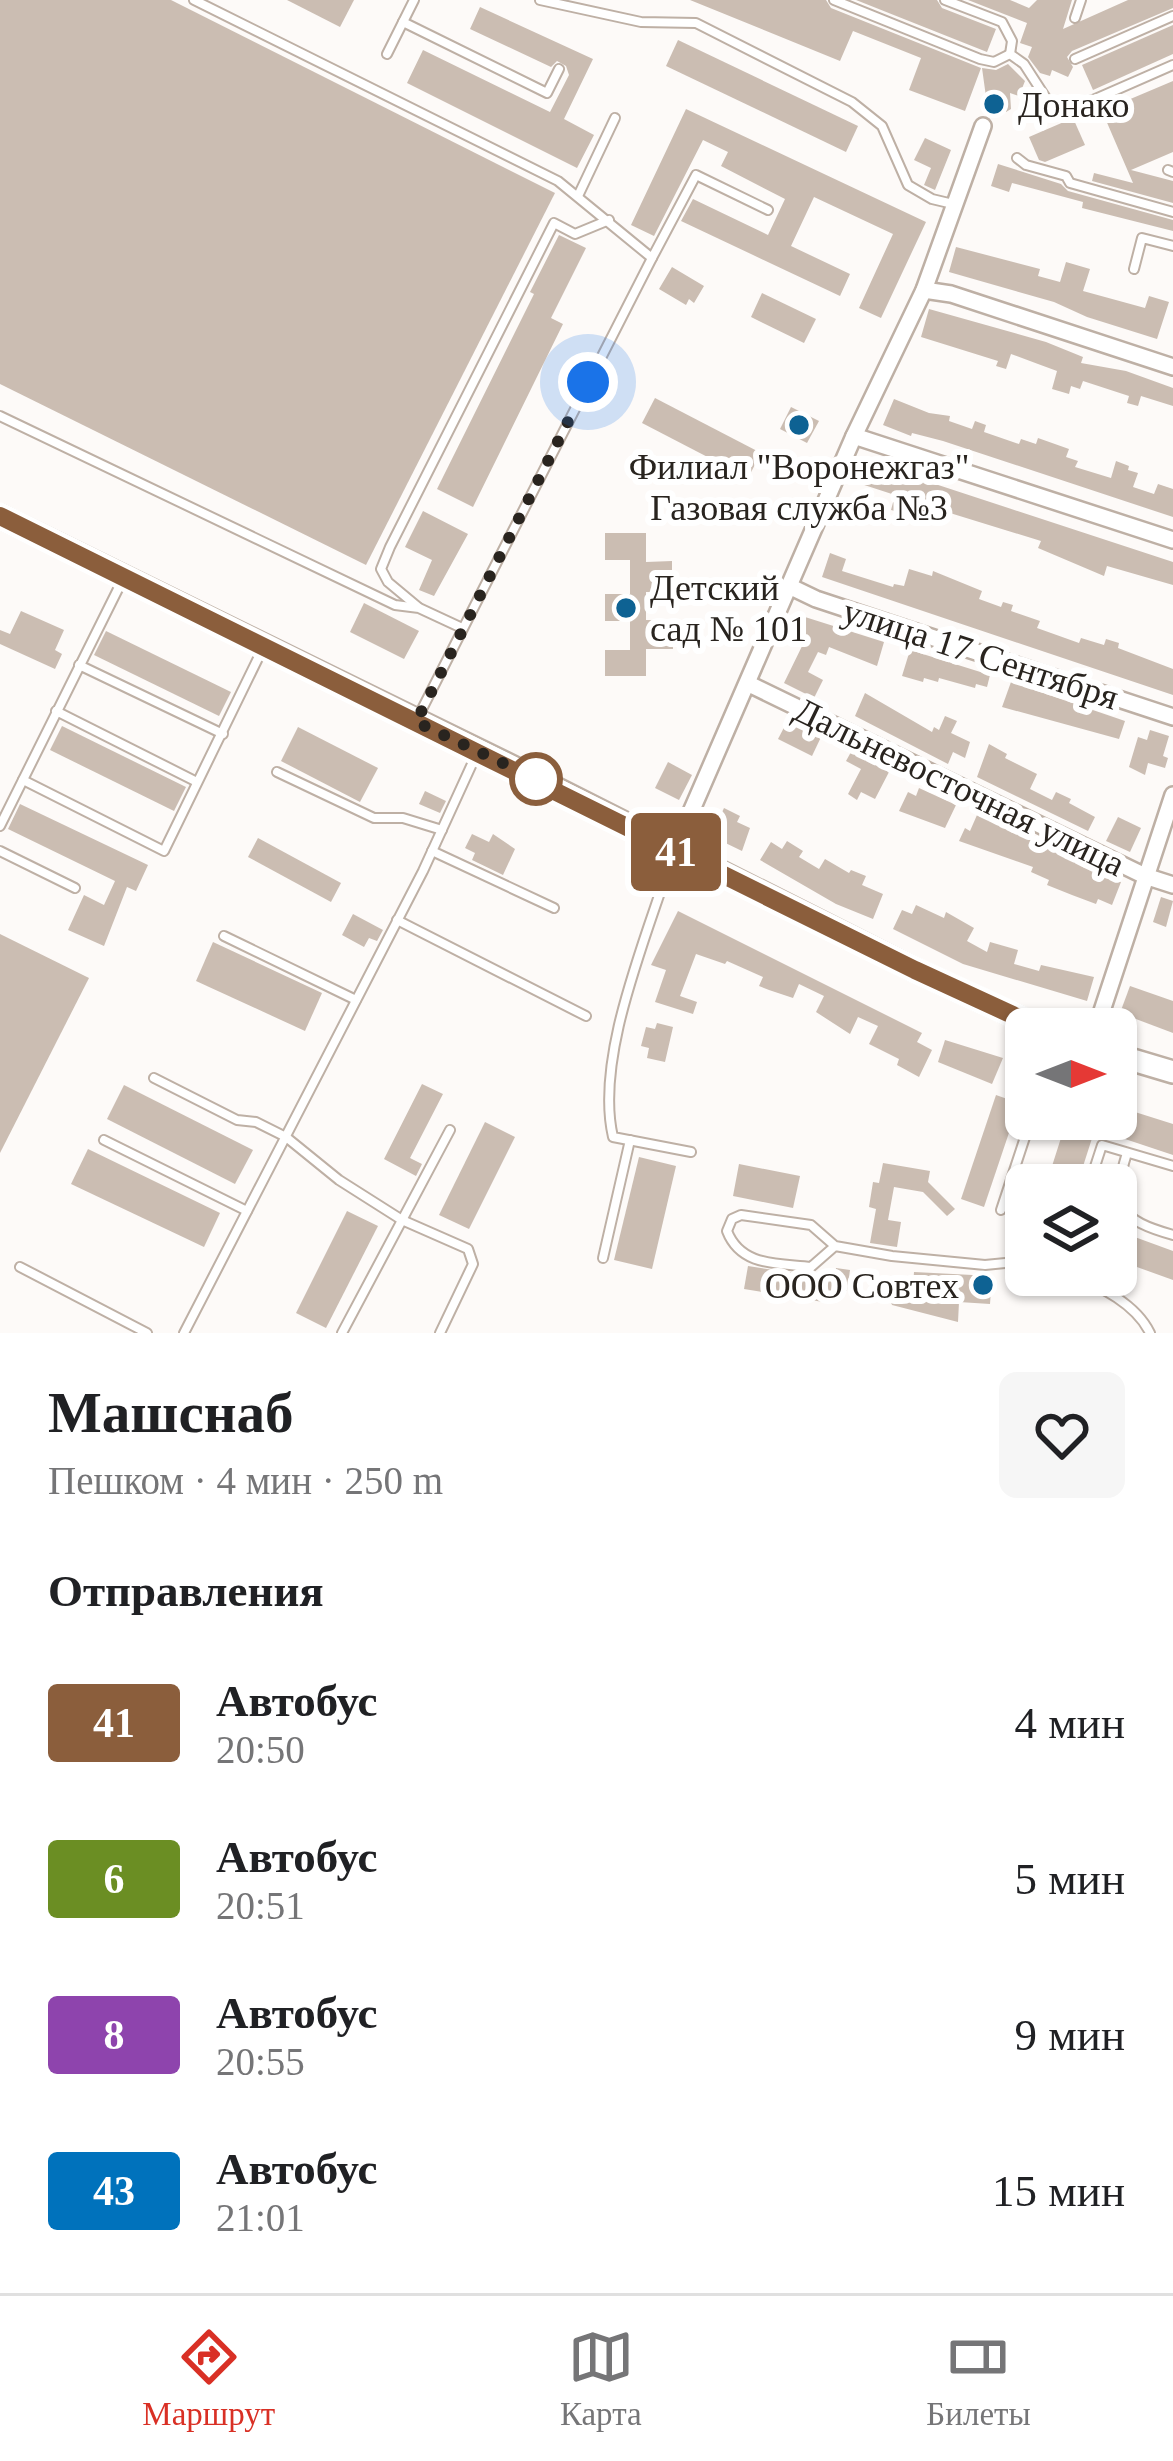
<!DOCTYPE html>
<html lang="ru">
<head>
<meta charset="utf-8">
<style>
	body { margin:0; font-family:Georgia,serif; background:#f6f6f6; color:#202124; height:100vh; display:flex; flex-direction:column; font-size:45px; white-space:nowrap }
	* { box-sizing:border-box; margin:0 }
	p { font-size:39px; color:#757577 }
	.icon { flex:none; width:66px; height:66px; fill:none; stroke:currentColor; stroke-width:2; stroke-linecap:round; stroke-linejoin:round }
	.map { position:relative; height:1333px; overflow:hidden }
	.drawer { display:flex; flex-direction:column; background:#fff; flex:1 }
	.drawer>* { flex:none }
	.badge { padding:0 24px; border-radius:9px; font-size:42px; line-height:78px }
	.needle { width:78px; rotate:90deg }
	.fabs { position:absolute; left:1005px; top:1008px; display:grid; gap:24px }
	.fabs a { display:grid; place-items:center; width:132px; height:132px; border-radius:18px; background:#fff; box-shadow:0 3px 9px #0004; font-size:60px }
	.you { position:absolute; width:60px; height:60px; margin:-30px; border:9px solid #fff; border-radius:50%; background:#1a73e8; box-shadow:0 0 0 18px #1a73e833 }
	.map>.badge { position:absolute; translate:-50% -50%; box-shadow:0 0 0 6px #fff }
	h2 { padding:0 48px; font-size:45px; line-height:108px }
	.round { display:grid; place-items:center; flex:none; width:126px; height:126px; border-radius:18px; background:#f6f6f6 }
	.overview { display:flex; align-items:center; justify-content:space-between; height:204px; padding:0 48px }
	h1 { font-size:57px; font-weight:700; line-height:90px }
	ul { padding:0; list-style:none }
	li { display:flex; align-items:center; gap:36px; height:156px; padding:0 48px }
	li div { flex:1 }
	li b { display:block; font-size:45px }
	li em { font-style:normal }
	li .badge { min-width:132px; font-weight:700; text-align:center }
	.tabs { display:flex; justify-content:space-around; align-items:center; height:168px; border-top:3px solid #e0e0e0; background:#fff; font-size:33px; color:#757577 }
	.tabs a { display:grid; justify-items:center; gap:6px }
	.tabs .on { color:#d93025 }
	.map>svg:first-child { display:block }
	.building { fill:#cbbdb2 }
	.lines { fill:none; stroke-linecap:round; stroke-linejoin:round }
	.lane-casing { stroke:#beb0a5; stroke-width:12 }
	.street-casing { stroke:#beb0a5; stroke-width:20 }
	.secondary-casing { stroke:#beb0a5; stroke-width:26 }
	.lane { stroke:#fff; stroke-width:8 }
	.street { stroke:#fff; stroke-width:15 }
	.secondary { stroke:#fff; stroke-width:21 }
	.line-casing { stroke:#fff; stroke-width:27 }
	.line { stroke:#8b5e3c; stroke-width:18 }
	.walk { stroke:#29241f; stroke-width:12; stroke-dasharray:0 21.6 }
	.poi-dot { fill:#0e6293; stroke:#fff; stroke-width:4.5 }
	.stop-dot { fill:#fff; stroke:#8b5e3c; stroke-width:6 }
	.labels { text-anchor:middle; stroke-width:12; stroke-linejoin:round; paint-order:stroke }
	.poi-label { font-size:36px; fill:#29241f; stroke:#fff; text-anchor:start }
	.street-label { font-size:36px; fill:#29241f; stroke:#fff }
</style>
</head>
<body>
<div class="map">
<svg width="1173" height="1333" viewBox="0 0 1173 1333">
	<rect width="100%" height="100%" fill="#fdfaf8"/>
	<g class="building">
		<path d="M0,0H171L555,193L366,565L0,384Z"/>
		<path d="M287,0H354L340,27Z"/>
		<path d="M690,0H826L831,8L981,68L965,111L909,90L921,58L853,31L840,61Z"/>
		<path d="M856,0H937L942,8L996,29L987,52Z"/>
		<path d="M968,0H1010L1029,8L1037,0H1072L1063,29L1128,0H1173V8L1072,51L1067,57L1073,67L1068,77L1052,70L1050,76L1040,73L1028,57L1032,47L1020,43L1027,23Z"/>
		<path d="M480,7L593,59L564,119L594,135L577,168L407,83L423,50L550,112L569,75L566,66L557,61L551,67L470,29Z"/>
		<path d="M1173,25V54L1093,90L1082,65Z"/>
		<path d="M678,40L858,126L846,152L666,66Z"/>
		<path d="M1008,64L1025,81L1019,96L1010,93L1011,109L1006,112L987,104L982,68L996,70Z"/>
		<path d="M1173,81V152L1131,170L1173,181V203L1092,181L1094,173L1133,183L1102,111Z"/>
		<path d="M686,109L926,222L881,318L859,308L893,234L814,197L791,246L850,274L840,296L681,221L693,199L768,235L785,199L721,166L728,152L703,140L654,236L631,225Z"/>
		<path d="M1073,118L1085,145L1045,162L1039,160L1029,137Z"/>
		<path d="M925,138L951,150L935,190L924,185L931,168L914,160Z"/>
		<path d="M998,164L1061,184L1068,191L1173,220V231L1082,208L1083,202L1012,183L1009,192L991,186Z"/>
		<path d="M559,235L586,248L551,318L563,324L473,507L437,489L534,294L530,292Z"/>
		<path d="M956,247L1040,269L1038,276L1060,282L1066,262L1090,269L1083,291L1145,308L1149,296L1169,302L1157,339L1087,317L1054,302L949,272Z"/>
		<path d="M672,267L704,286L694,303L689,299L686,305L659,289Z"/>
		<path d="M762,293L816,319L804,343L751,317Z"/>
		<path d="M929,309L1046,342L1083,357L1081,363L1126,371L1173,388V406L1141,396L1138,406L1127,403L1129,396L1083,381L1080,389L1071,386L1069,394L1052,389L1057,371L1038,364L1011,354L1006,369L996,366L998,361L921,337Z"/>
		<path d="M655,398L761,453L748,478L642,423Z"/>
		<path d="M894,399L929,413L950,416L949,421L972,429L975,421L986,425L984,432L1019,444L1021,439L1036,444L1038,438L1069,449L1066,457L1078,461L1075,467L1111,478L1116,461L1129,466L1128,470L1138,473L1133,487L1154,494L1158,484L1173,489V517L943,441L912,433L911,436L883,425Z"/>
		<path d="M791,407L819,421L807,443L780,429Z"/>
		<path d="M862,460L1173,562V585L1107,566L1104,576L1038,548L1041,541L937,509L935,515L914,509L910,521L898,517L899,512L891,510L895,495L855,482Z"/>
		<path d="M423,511L468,534L434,596L419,590L432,560L405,547Z"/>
		<path d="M605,533H646V562L672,561V592H646V620H672L673,649H646V676H605V650H630V621H605V594H630V560H605Z"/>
		<path d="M830,553L846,559L842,571L893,587L894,584L904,586L909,569L932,576L933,571L982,591L979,599L1001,607L1003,602L1013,605L1011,611L1040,621L1037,628L1079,643L1081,638L1104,645L1106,639L1119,643L1118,648L1173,669V695L822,577Z"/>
		<path d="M364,603L419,631L404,659L350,632Z"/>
		<path d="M21,611L64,630L55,650L62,654L55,669L0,644V630L10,634Z"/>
		<path d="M805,617L884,642L877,666L829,647L826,655L818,652L808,672L823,680L814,698L784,683L806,638L799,636Z"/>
		<path d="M106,631L231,692L219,716L94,655Z"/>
		<path d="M910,650L990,675L987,687L976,684L975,688L939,678L938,682L924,678L923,682L902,676Z"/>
		<path d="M1011,682L1125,721L1119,739L1002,707Z"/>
		<path d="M865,693L932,732L934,727L939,730L945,716L957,721L951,733L970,742L965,758L953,752L948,764L855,716Z"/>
		<path d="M789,718L822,735L812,756L778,739Z"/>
		<path d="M62,726L186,787L174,811L50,750Z"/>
		<path d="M298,727L378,768L360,802L281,761Z"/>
		<path d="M1150,730L1169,736L1163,756L1168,758L1165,768L1148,763L1145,775L1129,767L1138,737L1147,740Z"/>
		<path d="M989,744L1007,754L1005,758L1037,774L1030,789L1052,800L1056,792L1071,799L1069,803L1095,817L1088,831L977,777Z"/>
		<path d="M851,752L889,772L875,799L861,792L857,800L848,794L861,769L846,761Z"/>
		<path d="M668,762L692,775L679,800L655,788Z"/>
		<path d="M919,788L956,805L945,828L899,811L908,792L916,796Z"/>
		<path d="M425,791L446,801L440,813L419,804Z"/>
		<path d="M20,804L148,865L136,891L127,887L104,946L68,930L84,895L104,905L115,881L8,829Z"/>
		<path d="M724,808L740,816L737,822L750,828L742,851L711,836Z"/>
		<path d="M977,815L1121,882L1112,905L1098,899L1096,904L1072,895L1047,885L1049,880L1031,872L1033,867L959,841L965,828L970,831Z"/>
		<path d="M1118,817L1141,828L1130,852L1106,841Z"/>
		<path d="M472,834L489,842L493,834L515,849L503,875L472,860L475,853L465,848Z"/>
		<path d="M258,838L341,883L331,902L248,857Z"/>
		<path d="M787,841L803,851L799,857L819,869L825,859L849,873L851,870L866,876L862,885L883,894L873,919L836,904L760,860L771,842L782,849Z"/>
		<path d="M1161,897L1173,901L1166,927L1153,922Z"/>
		<path d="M916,905L944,918L946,912L974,928L967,941L987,952L990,942L1018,950L1014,964L1039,971L1041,965L1094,977L1087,1001L963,964L893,929L902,910L912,914Z"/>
		<path d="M678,911L922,1033L917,1042L932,1050L919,1077L897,1065L899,1059L869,1044L878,1026L858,1017L850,1034L816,1012L824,996L799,984L793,998L769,990L759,986L763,977L727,961L725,964L696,954L680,996L697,1002L693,1014L655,1002L666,970L651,965Z"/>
		<path d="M353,914L383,930L377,941L369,938L364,947L342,935Z"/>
		<path d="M0,934L89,978L0,1153Z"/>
		<path d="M213,942L322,993L305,1031L196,981Z"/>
		<path d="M1130,986L1173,1001V1033L1120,1013Z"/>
		<path d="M657,1023L673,1027L665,1062L647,1058L649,1048L641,1046L646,1027L655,1029Z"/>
		<path d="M945,1040L1003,1058L992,1084L938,1062Z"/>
		<path d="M422,1084L443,1094L410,1158L422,1164L416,1176L384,1159Z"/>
		<path d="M124,1085L253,1150L235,1184L107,1119Z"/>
		<path d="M996,1095L1019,1103L984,1207L961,1199Z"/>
		<path d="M1116,1106L1173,1124V1155L1095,1129L1077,1185H1046L1067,1119H1116Z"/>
		<path d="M485,1122L515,1137L469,1229L439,1215Z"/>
		<path d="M88,1149L220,1213L204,1247L71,1184Z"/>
		<path d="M639,1157L676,1166L652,1269L614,1260Z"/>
		<path d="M883,1163L930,1171L928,1182L955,1209L947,1216L923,1192L894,1187L888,1220L901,1222L897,1247L870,1243L876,1209L869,1207L873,1182L879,1183Z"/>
		<path d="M739,1164L800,1176L793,1208L733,1196Z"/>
		<path d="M347,1211L378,1226L326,1328L296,1313Z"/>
		<path d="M1132,1236L1173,1251V1280L1123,1262Z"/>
		<path d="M748,1266L833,1279L829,1303L744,1289Z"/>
		<path d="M836,1268L850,1270L847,1291L833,1289Z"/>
		<path d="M914,1272L992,1276L990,1304L959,1302L958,1322L892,1305L886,1288L912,1299Z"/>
	</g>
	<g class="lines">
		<defs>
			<g id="lane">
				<path d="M194,0L558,181L652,258L418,717"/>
				<path d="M540,0L641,22L696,23L852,102L882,126L908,185L932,199L953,204"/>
				<path d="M834,0L980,59L994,62L1010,54"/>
				<path d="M945,0L1002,22L1012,41L1010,54L1024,64L1055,112"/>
				<path d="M1075,18L1081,0"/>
				<path d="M403,22L547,93L559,69"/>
				<path d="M387,54L414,0"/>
				<path d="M1075,59L1173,16"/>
				<path d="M1074,102L1093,100L1173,65"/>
				<path d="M1017,158L1026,165L1066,176L1070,183L1173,212"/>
				<path d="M1168,170L1173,172"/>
				<path d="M578,196L615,118"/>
				<path d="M652,258L696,175L768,210"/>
				<path d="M1134,269L1142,238L1173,246"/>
				<path d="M0,416L395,605L419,608L462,628"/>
				<path d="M418,607L388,582L381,569L390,547L554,223L575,234L609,220"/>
				<path d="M79,665L223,734"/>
				<path d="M56,711L197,782"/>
				<path d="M277,772L374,818H403L442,830"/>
				<path d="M23,780L164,851L263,648"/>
				<path d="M0,826L122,581"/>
				<path d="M0,851L75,888"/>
				<path d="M432,851L554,908"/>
				<path d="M673,853C649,932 594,1056 613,1137L691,1152"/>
				<path d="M397,920L586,1016"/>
				<path d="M224,936L356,1000"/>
				<path d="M154,1078L237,1120L256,1122L286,1137L339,1180L402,1220L468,1249L473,1264L440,1333"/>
				<path d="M104,1140L247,1211"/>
				<path d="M1127,1153C1110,1207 1120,1220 1173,1235"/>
				<path d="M1089,1185L1102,1145L1173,1166"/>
				<path d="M1001,1210L1031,1119"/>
				<path d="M835,1246L811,1267C778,1263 741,1267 727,1231L732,1219L741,1215L811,1225L835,1246L892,1256L985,1265L1026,1261"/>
				<path d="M603,1258L630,1140"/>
				<path d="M20,1267L147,1333"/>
				<path d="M1072,1275C1101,1287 1136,1304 1150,1333"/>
				<path d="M184,1333L423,871L477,753"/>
				<path d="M342,1333L450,1130"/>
			</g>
			<g id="street">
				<path d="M924,290L951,294L1173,367"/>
				<path d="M854,436L1173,540"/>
				<path d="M791,587L816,599L1173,717"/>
				<path d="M749,684L1145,876L1173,885"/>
				<path d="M674,851L854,436L924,290L983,126"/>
				<path d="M1096,1029L1173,795"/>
			</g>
			<g id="secondary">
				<path d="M0,516L539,780L915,970L1043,1029"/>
				<path d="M1116,1055L1173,1072"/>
			</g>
		</defs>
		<use href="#lane" class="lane-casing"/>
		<use href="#street" class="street-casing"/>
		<use href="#secondary" class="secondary-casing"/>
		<use href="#lane" class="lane"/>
		<use href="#street" class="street"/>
		<use href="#secondary" class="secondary"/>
	</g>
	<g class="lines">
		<defs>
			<path id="line" d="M0,516L915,970L1043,1029"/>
		</defs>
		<use href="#line" class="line-casing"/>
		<use href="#line" class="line"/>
		<path class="walk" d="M536,779L539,780L416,722L588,382"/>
	</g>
	<g class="poi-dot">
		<circle cx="994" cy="104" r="12"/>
		<circle cx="799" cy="425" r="12"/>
		<circle cx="626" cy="608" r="12"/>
		<circle cx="983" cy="1285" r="12"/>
	</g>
	<circle class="stop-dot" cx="536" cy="779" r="24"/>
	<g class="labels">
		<g class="poi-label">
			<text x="1018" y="117">Донако</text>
			<text x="799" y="479" text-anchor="middle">Филиал "Воронежгаз"<tspan x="799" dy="41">Газовая служба №3</tspan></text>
			<text x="650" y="600">Детский<tspan x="650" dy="41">сад № 101</tspan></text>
			<text x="959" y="1298" text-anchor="end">ООО Совтех</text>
		</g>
		<g class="street-label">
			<text transform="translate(981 653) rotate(18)" y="13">улица 17 Сентября</text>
			<text transform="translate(960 786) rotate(26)" y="13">Дальневосточная улица</text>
		</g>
	</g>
</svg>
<div class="fabs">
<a><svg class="needle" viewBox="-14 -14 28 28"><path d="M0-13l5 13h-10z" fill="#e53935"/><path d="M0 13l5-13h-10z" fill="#757577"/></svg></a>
<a><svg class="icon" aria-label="layers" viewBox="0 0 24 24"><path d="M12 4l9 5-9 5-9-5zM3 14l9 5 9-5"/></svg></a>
</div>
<div class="you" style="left:588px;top:382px"></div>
<b class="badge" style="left:676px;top:852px;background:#8b5e3c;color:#fff">41</b>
</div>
<section class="drawer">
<div class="overview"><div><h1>Машснаб</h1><p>Пешком · 4 мин · 250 m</p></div><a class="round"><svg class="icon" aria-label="heart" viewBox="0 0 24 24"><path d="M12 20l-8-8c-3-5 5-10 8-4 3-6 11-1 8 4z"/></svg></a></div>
<h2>Отправления</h2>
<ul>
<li><span class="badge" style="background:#8b5e3c;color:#fff">41</span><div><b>Автобус</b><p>20:50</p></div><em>4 мин</em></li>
<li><span class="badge" style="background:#6b8e23;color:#fff">6</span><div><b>Автобус</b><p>20:51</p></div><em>5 мин</em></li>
<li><span class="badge" style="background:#8e44ad;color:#fff">8</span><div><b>Автобус</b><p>20:55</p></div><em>9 мин</em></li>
<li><span class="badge" style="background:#0072bc;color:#fff">43</span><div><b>Автобус</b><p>21:01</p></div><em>15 мин</em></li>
</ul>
</section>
<nav class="tabs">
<a class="on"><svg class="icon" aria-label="directions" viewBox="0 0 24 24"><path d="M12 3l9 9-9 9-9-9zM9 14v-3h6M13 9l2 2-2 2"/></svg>Маршрут</a>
<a><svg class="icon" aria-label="map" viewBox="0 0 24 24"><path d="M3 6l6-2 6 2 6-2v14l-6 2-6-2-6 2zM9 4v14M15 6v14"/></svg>Карта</a>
<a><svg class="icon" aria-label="tickets" viewBox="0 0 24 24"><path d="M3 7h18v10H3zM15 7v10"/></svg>Билеты</a>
</nav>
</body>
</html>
